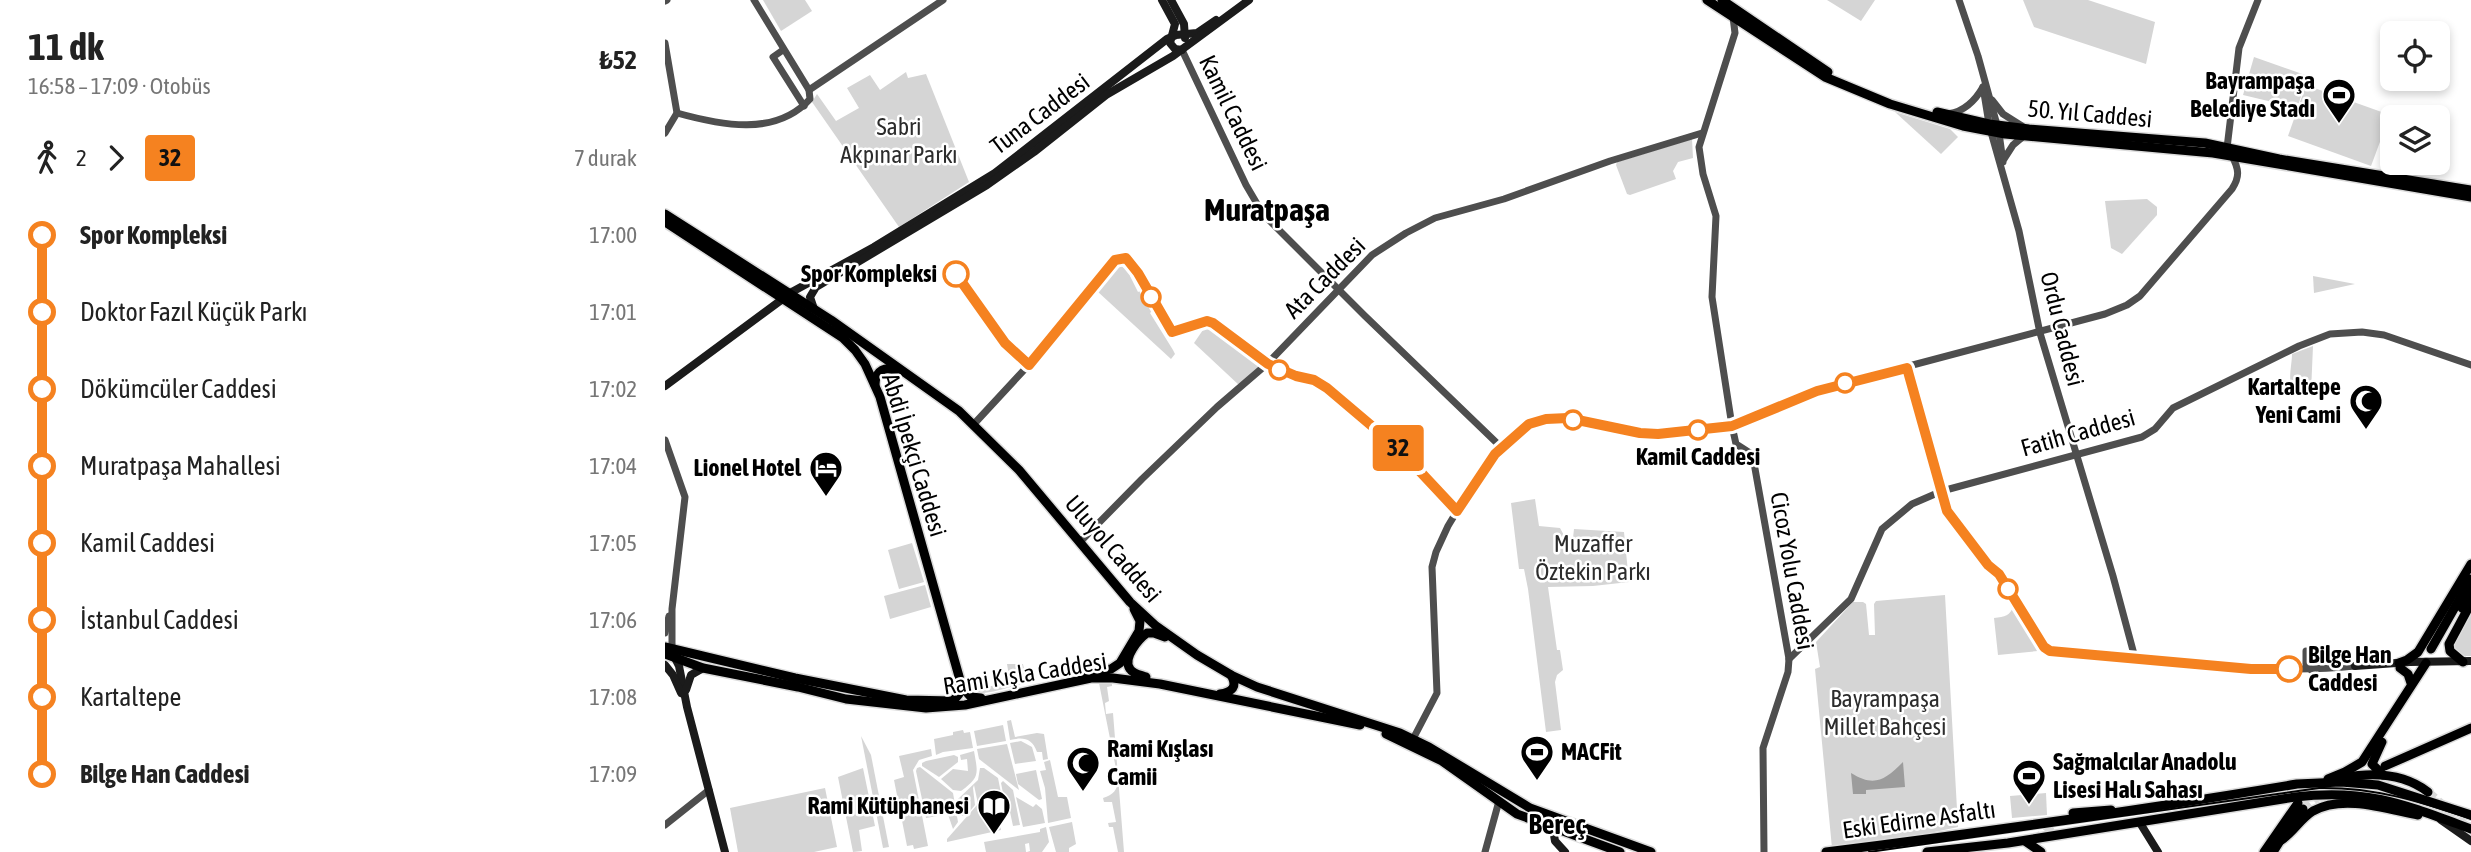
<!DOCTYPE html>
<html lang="tr">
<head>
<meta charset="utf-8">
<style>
	body { margin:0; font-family:"Asap Condensed",sans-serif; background:#f6f6f6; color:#222; height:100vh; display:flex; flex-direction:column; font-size:26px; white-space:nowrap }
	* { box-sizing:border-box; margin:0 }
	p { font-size:23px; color:#767676 }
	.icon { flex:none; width:38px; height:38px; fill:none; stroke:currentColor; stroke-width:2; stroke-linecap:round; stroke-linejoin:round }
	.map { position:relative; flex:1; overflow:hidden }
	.panel { display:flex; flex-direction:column; background:#fff; width:665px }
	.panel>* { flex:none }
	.badge { padding:0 14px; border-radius:5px; font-size:24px; line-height:46px }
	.tools { position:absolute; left:1715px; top:21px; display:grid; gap:14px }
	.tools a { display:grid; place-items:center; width:70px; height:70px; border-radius:10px; background:#fff; box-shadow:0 4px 10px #0003; font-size:35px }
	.map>.badge { position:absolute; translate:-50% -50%; box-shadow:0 0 0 4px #fff }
	.legs { display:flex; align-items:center; gap:10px; height:77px; padding:0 28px; font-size:23px }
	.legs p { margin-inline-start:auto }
	.summary { display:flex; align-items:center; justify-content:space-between; height:119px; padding:0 28px }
	h1 { font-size:38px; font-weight:700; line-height:52px }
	ul { padding:0 28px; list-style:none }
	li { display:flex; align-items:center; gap:24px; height:77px; font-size:26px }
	li i { display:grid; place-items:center; width:10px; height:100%; margin:0 9px; background:currentColor }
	li i::after { content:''; width:18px; height:18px; margin:-9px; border:5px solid; border-radius:50%; background:#fff }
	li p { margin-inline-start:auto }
	li:first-child i { background:linear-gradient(#0000 50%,currentColor 0) }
	li:last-child i { background:linear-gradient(currentColor 50%,#0000 0) }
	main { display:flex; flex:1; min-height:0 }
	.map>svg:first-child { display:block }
	.green { fill:#d5d5d5 }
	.water { fill:#9c9c9c }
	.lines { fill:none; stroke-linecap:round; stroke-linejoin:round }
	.primary-tunnel { stroke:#d9d9d9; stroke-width:9; stroke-dasharray:9 4.5; stroke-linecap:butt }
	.primary-casing { stroke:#dbdbdb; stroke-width:12 }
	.tertiary { stroke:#4e4e4e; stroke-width:7 }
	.secondary { stroke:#1b1b1b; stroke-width:8 }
	.primary { stroke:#000; stroke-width:9 }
	.tram { stroke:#000; stroke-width:2 }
	.line-1-casing { stroke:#fff; stroke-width:16 }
	.line-1 { stroke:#f58220; stroke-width:10 }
	.stop-1-dot { fill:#fff; stroke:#f58220; stroke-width:3.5 }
	.labels { text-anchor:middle; stroke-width:5; stroke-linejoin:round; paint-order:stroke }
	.poi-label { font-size:24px; font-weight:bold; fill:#000; stroke:#fff; text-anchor:end }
	.street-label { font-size:24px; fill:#000; stroke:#fff }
	.park-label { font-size:24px; fill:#2c2c2c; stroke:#fff }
	.stop-label { font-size:24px; font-weight:bold; fill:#000; stroke:#fff; text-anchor:end }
	.quarter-label { font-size:28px; font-weight:bold; fill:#000; stroke:#fff }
	.district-label { font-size:32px; font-weight:bold; fill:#000; stroke:#fff }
</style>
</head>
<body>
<main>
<section class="panel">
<div class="summary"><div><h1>11 dk</h1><p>16:58 – 17:09 · Otobüs</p></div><b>₺52</b></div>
<div class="legs"><svg class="icon" aria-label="walk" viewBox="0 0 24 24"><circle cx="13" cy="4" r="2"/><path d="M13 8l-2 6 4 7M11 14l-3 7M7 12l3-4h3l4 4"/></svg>2<svg class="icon" aria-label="forward" viewBox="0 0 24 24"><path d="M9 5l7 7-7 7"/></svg><b class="badge" style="background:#f58220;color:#111">32</b><p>7 durak</p></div>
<ul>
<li><i style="color:#f58220"></i><b>Spor Kompleksi</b><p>17:00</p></li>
<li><i style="color:#f58220"></i><span>Doktor Fazıl Küçük Parkı</span><p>17:01</p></li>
<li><i style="color:#f58220"></i><span>Dökümcüler Caddesi</span><p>17:02</p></li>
<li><i style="color:#f58220"></i><span>Muratpaşa Mahallesi</span><p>17:04</p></li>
<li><i style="color:#f58220"></i><span>Kamil Caddesi</span><p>17:05</p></li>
<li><i style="color:#f58220"></i><span>İstanbul Caddesi</span><p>17:06</p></li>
<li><i style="color:#f58220"></i><span>Kartaltepe</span><p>17:08</p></li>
<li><i style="color:#f58220"></i><b>Bilge Han Caddesi</b><p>17:09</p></li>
</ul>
</section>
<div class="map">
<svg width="1806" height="852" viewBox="0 0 1806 852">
	<rect width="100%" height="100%" fill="#fff"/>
	<g class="green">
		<path d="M98,0H140L147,11L116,31Z"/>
		<path d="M1162,0H1210L1196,21Z"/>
		<path d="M1358,0H1423L1490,22L1481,64L1369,27Z"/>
		<path d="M1589,57L1643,76L1632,108L1578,95Z"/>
		<path d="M241,72L243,78L261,74L304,182L234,227L147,102L152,94L171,121L194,108L182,88L205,75L215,90Z"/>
		<path d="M1641,85L1725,115L1706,166L1623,136Z"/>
		<path d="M1230,112L1285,129L1293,137L1276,154Z"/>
		<path d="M1027,139L1028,158L1013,162L1008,171L1011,179L965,195L962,194L951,165L952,162Z"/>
		<path d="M1482,199L1492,207V215L1457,254L1446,248L1440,201Z"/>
		<path d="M456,266L467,273L465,276L473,292L477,290L488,310L485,313L508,350L510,354L506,359L432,291L450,270Z"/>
		<path d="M1648,276L1690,284L1649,293Z"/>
		<path d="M546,326L594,362V367L575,386L529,343L540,327Z"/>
		<path d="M1648,346L1646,392L1631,393C1621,384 1627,367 1627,354Z"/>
		<path d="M870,499L874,526L895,528L901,539L908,538L909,529L959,532L964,582L928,586L883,587L892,650H895L898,670L892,675L890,682L896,730L881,732L863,589L859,569H854L846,503Z"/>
		<path d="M247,543L259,582L234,589L223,550Z"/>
		<path d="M260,585L266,607L225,619L219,596Z"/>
		<path d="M1280,595L1293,827L1246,837L1167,848L1150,669L1155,667L1151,642L1188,602H1198L1201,604L1204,635H1210L1209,604L1211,601Z"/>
		<path d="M1349,605L1377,648L1373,651L1333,655L1329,618C1340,617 1345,616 1349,605Z"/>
		<path d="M1806,609V656H1797L1788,651V640Z"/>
		<path d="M342,664H358L362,683C345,686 318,698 302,691L295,676L299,675L304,683V688L310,689L311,687L317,688L345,682Z"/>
		<path d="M434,683H447V686L442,687L444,701L440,703L441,714L448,713L459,852H453L448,827H444L443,823L451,822L447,802H439L438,798C448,795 453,790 453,779Z"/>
		<path d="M346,720L350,737L372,733L379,734L383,759L378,760L377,752H372C367,738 358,737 345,740L342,721Z"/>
		<path d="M338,725L341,741L312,746L309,731Z"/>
		<path d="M298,730L299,733L305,732L308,748L278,752L271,755L269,739L288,735V732Z"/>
		<path d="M196,736L206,755L224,847L218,848Z"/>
		<path d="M356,741L367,747L371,761L350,764L345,743Z"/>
		<path d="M342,744L354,790L314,759L312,749Z"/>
		<path d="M266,749L267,756L254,760L248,770L263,846L249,849L248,845L242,846L229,780L239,777L234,756Z"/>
		<path d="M309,751C313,774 315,777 296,791L288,790L276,779L288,769L303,771L302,759L296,760L295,755Z"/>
		<path d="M289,755L293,757V762L274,777L257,766V763L261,761Z"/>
		<path d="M385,760L393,797H402L406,818L383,823L380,788L375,771L381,770L379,762Z"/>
		<path d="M255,767L288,793L293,822L288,829L279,803L276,804L278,815L261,818L251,771L252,768Z"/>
		<path d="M198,768L210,826L194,830L197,851L188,852L173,777Z"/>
		<path d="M315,768H319L333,778L340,813L335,814L332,796H329L336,830L282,842V839L313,804L309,785L308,788L310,805L301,816H295L293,799L313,780Z"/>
		<path d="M371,770L377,799L374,800L353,784L351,774Z"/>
		<path d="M338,781L348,790L355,825L348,826L345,812L342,813L336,783Z"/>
		<path d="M160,788L172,847L149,852H73L65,808Z"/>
		<path d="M1381,793L1382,815L1347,818L1345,796Z"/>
		<path d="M351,797L368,807L371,804L377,809L380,823L358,827Z"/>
		<path d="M407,822L411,844L404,848V852H391L384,827Z"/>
		<path d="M381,827L384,842L377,852H362L365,851L364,843L360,844L361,852H321L319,842L375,832V829Z"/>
	</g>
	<path class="water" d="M1238,762L1240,787L1201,790V794H1188L1186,773C1209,787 1219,781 1238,762Z"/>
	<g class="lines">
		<g class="primary-tunnel">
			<path d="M1763,792L1802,827"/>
			<path d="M1638,809L1673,780"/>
			<path d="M1371,841L1380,830L1394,821"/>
		</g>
		<defs>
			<g id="primary">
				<path d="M1042,0L1160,77L1225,104L1298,126L1340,134L1548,153L1806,197"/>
				<path d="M1057,0L1163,72"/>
				<path d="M1272,112L1324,124L1364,129L1540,143L1614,159L1806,190"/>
				<path d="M0,214L166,320L294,411L354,470L465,602L491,626L532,655L566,675L592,687L735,733L764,747L865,808L986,852"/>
				<path d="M0,222L178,338L190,350L200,364L215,397L297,687L306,697L316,698"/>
				<path d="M210,385C210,370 221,365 233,372"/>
				<path d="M1797,608L1806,592"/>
				<path d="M0,647L130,678L241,700L288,701L294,694L293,683"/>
				<path d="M1766,649L1806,579"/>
				<path d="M0,654L38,668L133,687L181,699L261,708L300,705L426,678H448L495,684L695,725"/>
				<path d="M1798,662L1785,651L1784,644L1806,603"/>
				<path d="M1734,663L1742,660L1753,652L1806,564"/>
				<path d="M1735,668L1743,674L1746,683"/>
				<path d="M420,674L446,669L455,663L474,631L475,621L469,609"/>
				<path d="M481,677C476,675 468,674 465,669C457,658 474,639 482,633H489L500,637"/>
				<path d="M555,694C567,692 573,687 566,675"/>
				<path d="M721,734L777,761L852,814L955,852"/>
				<path d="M1717,742L1707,764L1718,775"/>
				<path d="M1720,766L1806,728"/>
				<path d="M1678,778C1708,772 1738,773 1763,792"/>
				<path d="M1663,779L1680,772L1697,762L1761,663"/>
				<path d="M1408,813L1446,810"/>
				<path d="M1360,841L1376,852"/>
				<path d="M1615,841C1628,833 1635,819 1648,811C1678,794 1722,809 1753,815"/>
				<path d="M1161,852C1319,832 1476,810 1632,784L1676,782L1713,785L1806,815"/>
				<path d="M1262,852L1343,843L1630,797C1702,788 1741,805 1806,829"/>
				<path d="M1599,852L1633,803"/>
				<path d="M1608,852L1625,825L1638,809"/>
			</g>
		</defs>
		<use href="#primary" class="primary-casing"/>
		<g class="tertiary">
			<path d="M1294,0L1313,56L1332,125"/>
			<path d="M0,1L2,0"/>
			<path d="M1068,17L1070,33L1034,147L1038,174L1051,216L1047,297L1067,426L1071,444L1085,453L1089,463L1124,659L1123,672L1098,748L1099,852"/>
			<path d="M0,43L12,113L0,133"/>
			<path d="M118,50L108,57L139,106"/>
			<path d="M517,50L581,185L598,214L700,316L836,447"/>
			<path d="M1318,87L1324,124"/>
			<path d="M144,90L278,0"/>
			<path d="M1327,100L1338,114L1357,126"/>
			<path d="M12,113C55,125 111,137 145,99L144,90L89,0"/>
			<path d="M1284,114C1300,111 1310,101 1318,87"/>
			<path d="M1326,132L1354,231L1375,333L1448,576L1470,658"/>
			<path d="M1334,133L1338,162"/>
			<path d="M1562,148L1574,48L1593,0"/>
			<path d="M1339,159L1348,145L1360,135"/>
			<path d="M1242,368L1282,511L1323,565L1334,574L1379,647L1385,651C1487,654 1587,677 1690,666"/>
			<path d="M309,424L372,356L444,266L450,260L459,258L473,273L507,333L542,321L548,323L602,364L631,376L649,380L662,388L734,449L792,511"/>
			<path d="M0,440L20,497L7,609V649"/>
			<path d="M415,542L477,479L552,407L602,364L707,255L741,233L770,218L839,199L945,161L1037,133"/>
			<path d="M0,633L4,616"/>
			<path d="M1641,651V664L1646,670"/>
			<path d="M1124,659L1186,599L1217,529L1247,504L1277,491L1477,437L1490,429L1508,408L1634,346L1665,334L1697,332L1719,335L1806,365"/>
			<path d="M748,739L772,693L767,567L771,552L783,526L815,473L836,447L864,424L881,419L903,418L975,433L993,434L1067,426L1176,384L1440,314L1462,305L1475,296L1567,189C1575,177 1574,169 1567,156"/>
			<path d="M0,825L44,790"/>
			<path d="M820,852L834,801"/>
		</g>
		<g class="secondary">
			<path d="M497,0L510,24L505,43L510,49L517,50"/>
			<path d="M506,0L519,24L520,38"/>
			<path d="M125,293L209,247L330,173L502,39L511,35L532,33L551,20"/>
			<path d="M149,309L145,297L151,287L322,185L369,152L441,95L508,56L584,0"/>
			<path d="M0,386L119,298"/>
			<path d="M10,658L14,666L22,707L60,852"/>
			<path d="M0,665L8,675L16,693"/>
			<path d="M1690,666L1745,662L1806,661"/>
			<path d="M21,690L26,675L38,668"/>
			<path d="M1776,820L1806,841"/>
			<path d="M1475,823L1493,852"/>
			<path d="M888,829L890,841L900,852"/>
		</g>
		<use href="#primary" class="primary"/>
		<path class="tram" d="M1204,852L1654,788C1709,787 1754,801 1806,819"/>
	</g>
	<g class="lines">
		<defs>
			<path id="line-1" d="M291,274L340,343L364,365L450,260L461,258L473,273L507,332L542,321L548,323L603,364L631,376L649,380L662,388L734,449L792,511L830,454L864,424L881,419L903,418L975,433L993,434L1067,426L1152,391L1242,368L1282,511L1323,565L1334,574L1379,647L1385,651L1586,669H1624"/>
		</defs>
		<use href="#line-1" class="line-1-casing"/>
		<use href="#line-1" class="line-1"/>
	</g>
	<defs>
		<symbol id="stadium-pin" viewBox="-11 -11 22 30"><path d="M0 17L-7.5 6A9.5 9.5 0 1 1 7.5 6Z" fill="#000" stroke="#fff"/><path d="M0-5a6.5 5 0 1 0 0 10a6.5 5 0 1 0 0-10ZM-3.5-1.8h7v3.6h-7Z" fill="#fff"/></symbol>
		<symbol id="mosque-pin" viewBox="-11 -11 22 30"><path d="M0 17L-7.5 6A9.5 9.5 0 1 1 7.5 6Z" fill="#000" stroke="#fff"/><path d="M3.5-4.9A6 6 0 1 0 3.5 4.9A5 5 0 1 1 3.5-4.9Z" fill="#fff"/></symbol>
		<symbol id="hotel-pin" viewBox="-11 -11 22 30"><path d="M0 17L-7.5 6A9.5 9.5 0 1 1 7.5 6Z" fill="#000" stroke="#fff"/><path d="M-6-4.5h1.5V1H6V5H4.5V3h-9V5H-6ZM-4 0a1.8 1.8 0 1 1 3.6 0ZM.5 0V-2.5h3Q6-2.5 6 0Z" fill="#fff"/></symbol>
		<symbol id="library-pin" viewBox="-11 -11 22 30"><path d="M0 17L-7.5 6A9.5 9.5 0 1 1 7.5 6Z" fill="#000" stroke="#fff"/><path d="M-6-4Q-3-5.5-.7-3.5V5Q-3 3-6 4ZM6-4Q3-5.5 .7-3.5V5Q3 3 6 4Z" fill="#fff"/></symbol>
	</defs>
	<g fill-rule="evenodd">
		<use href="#stadium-pin" x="1655" y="76" width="38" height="52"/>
		<use href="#mosque-pin" x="1682" y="382" width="38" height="52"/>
		<use href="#hotel-pin" x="142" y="449" width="38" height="52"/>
		<use href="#stadium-pin" x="853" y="733" width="38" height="52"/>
		<use href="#mosque-pin" x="399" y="744" width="38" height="52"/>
		<use href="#stadium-pin" x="1345" y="757" width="38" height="52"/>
		<use href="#library-pin" x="310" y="787" width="38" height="52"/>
	</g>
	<g class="stop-1-dot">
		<circle cx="291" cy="274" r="12"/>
		<circle cx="486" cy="297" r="9"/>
		<circle cx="614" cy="370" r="9"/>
		<circle cx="1180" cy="383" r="9"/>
		<circle cx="908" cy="420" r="9"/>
		<circle cx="1033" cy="430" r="9"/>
		<circle cx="1343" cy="589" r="9"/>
		<circle cx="1624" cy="669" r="12"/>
	</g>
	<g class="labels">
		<g class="poi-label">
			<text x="1650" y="89">Bayrampaşa<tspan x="1650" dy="28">Belediye Stadı</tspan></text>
			<text x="1676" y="395">Kartaltepe<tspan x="1676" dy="28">Yeni Cami</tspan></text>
			<text x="136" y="476">Lionel Hotel</text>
			<text x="442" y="757" text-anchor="start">Rami Kışlası<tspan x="442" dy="28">Camii</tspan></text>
			<text x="896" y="760" text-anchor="start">MACFit</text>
			<text x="1388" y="770" text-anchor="start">Sağmalcılar Anadolu<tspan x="1388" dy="28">Lisesi Halı Sahası</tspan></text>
			<text x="304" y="814">Rami Kütüphanesi</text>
		</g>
		<g class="street-label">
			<text transform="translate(568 113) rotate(64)" y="8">Kamil Caddesi</text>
			<text transform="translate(375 114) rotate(-37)" y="8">Tuna Caddesi</text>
			<text transform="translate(1425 114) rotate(5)" y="8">50. Yıl Caddesi</text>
			<text transform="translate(660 278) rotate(-45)" y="8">Ata Caddesi</text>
			<text transform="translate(1397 329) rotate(76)" y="8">Ordu Caddesi</text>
			<text transform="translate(1413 433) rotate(-16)" y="8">Fatih Caddesi</text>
			<text transform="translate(249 455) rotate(73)" y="8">Abdi İpekçi Caddesi</text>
			<text transform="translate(448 549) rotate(49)" y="8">Uluyol Caddesi</text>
			<text transform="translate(1127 571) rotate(80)" y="8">Cicoz Yolu Caddesi</text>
			<text transform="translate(360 674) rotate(-9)" y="8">Rami Kışla Caddesi</text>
			<text transform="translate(1254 820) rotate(-8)" y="8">Eski Edirne Asfaltı</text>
		</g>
		<g class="park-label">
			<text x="234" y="135">Sabri<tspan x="234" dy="28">Akpınar Parkı</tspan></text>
			<text x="928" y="552">Muzaffer<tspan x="928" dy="28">Öztekin Parkı</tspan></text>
			<text x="1220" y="707">Bayrampaşa<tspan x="1220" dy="28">Millet Bahçesi</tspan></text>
		</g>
		<g class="stop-label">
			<text x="272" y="282">Spor Kompleksi</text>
			<text x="1033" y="465" text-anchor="middle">Kamil Caddesi</text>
			<text x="1643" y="663" text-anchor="start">Bilge Han<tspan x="1643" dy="28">Caddesi</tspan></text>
		</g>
		<g class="quarter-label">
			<text x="892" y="834">Bereç</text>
		</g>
		<g class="district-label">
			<text x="602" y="221">Muratpaşa</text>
		</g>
	</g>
</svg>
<div class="tools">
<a><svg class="icon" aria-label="locate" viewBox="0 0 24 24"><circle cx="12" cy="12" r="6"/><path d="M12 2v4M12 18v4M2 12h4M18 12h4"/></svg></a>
<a><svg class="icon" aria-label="layers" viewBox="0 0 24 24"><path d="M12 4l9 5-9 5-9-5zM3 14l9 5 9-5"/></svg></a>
</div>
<b class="badge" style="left:733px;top:448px;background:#f58220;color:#111">32</b>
</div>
</main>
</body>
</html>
